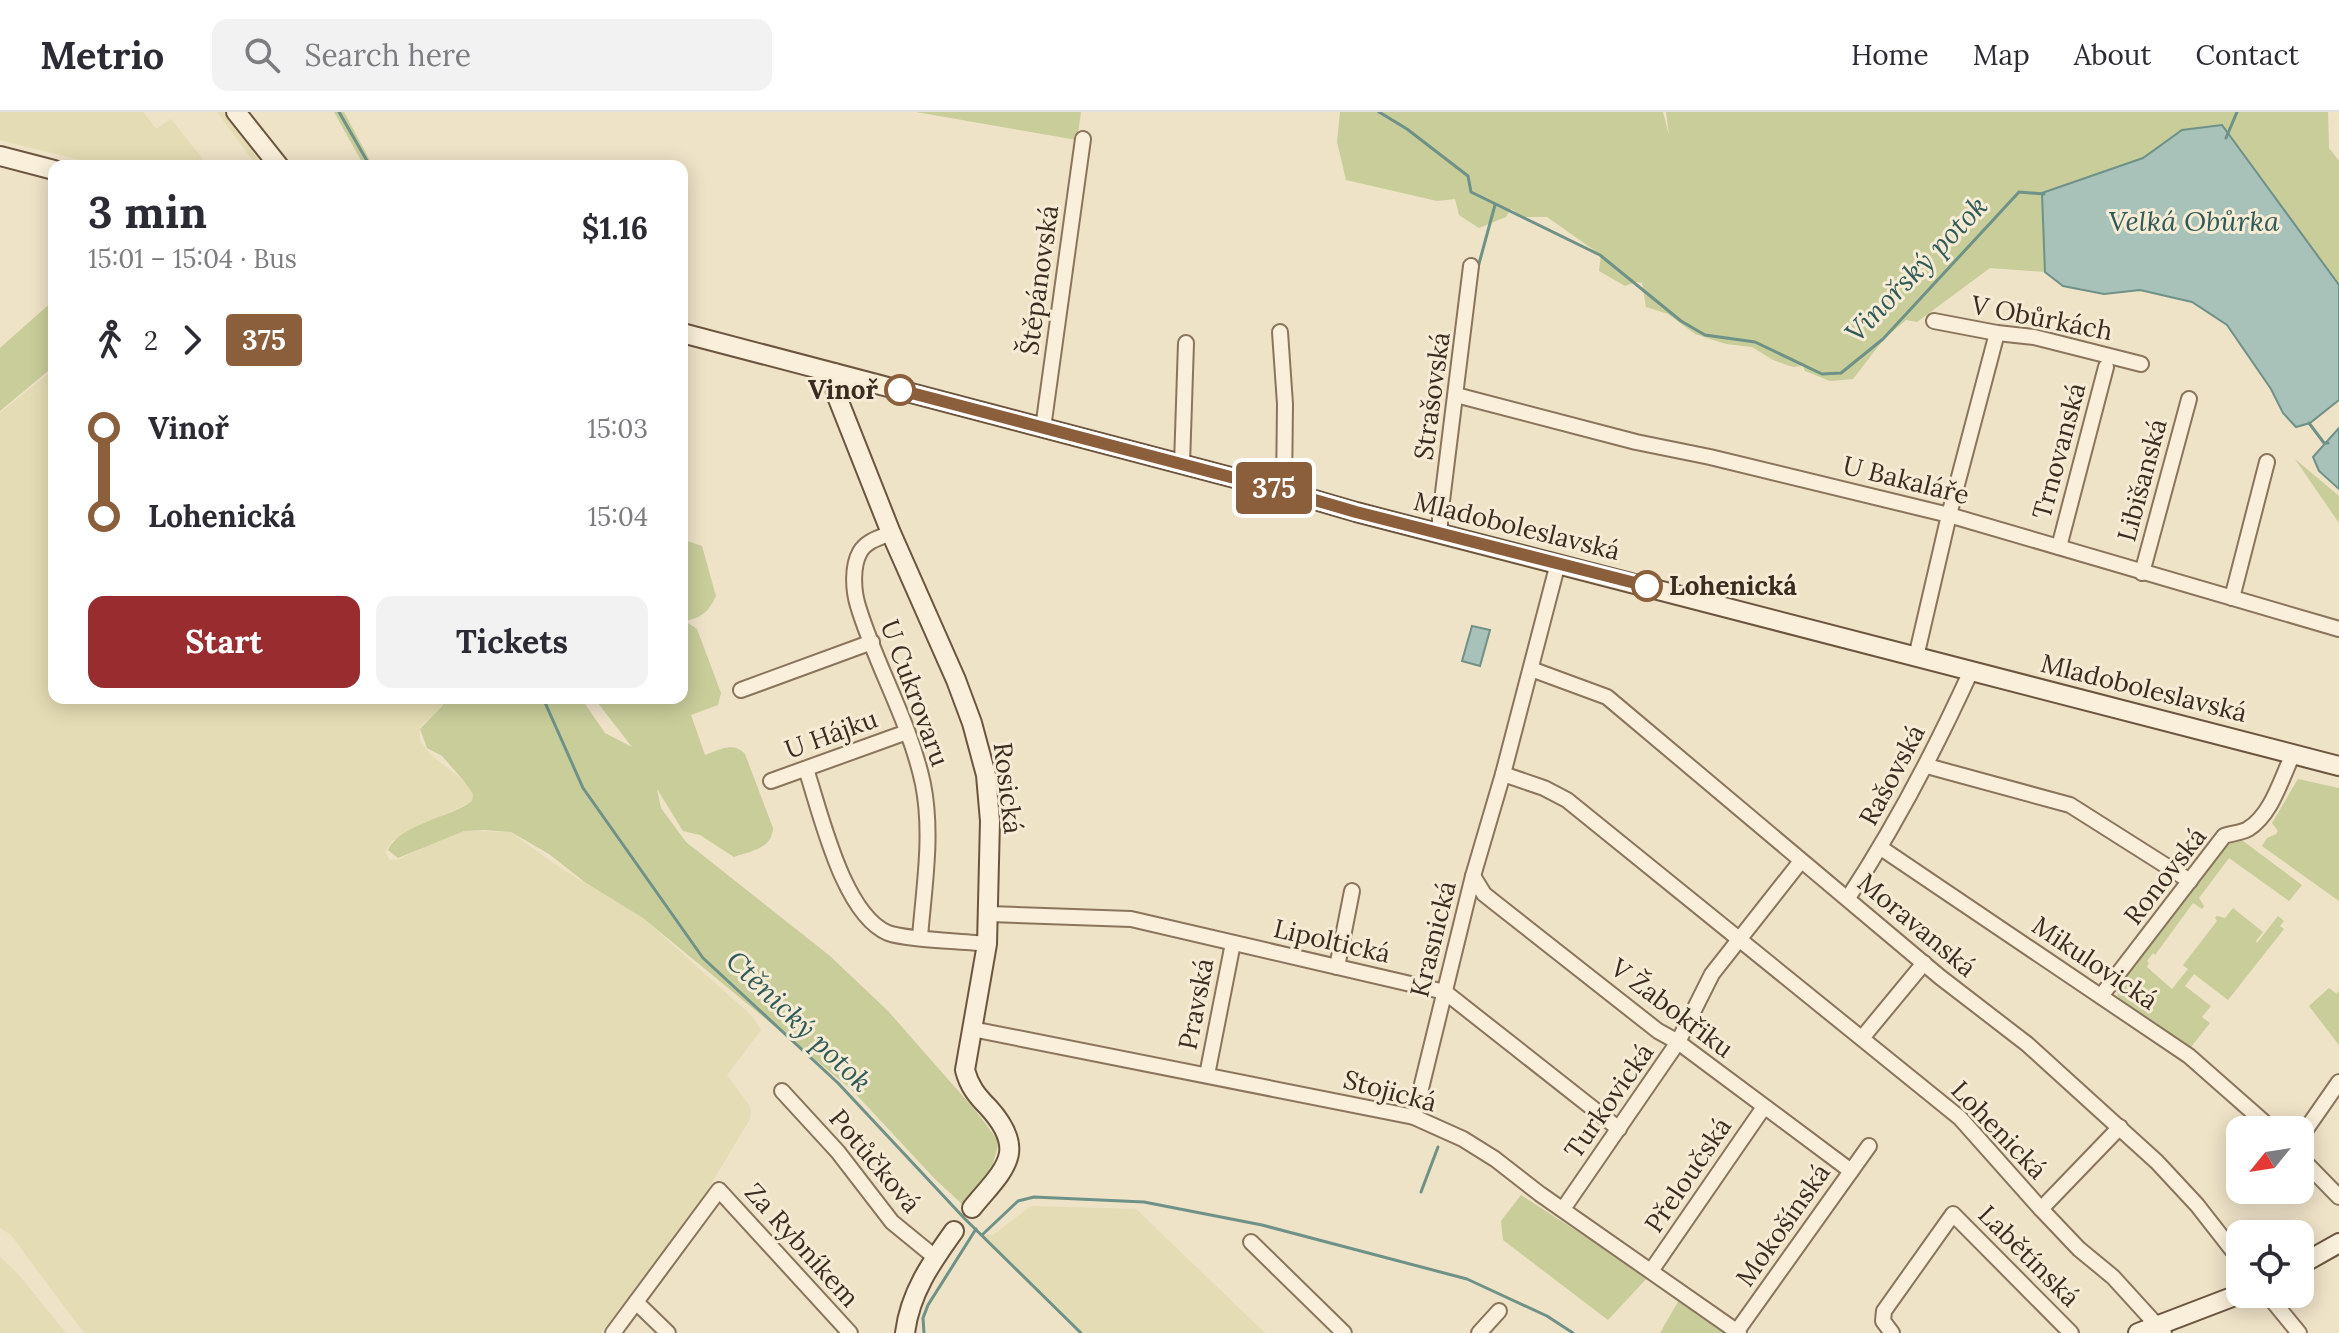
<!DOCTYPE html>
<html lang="en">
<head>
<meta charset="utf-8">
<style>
	body { margin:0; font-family:Lora,serif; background:#f2f2f3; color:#2b2b33; height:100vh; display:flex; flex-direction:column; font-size:30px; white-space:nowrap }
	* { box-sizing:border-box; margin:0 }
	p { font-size:26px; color:#7c7c81 }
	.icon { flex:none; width:44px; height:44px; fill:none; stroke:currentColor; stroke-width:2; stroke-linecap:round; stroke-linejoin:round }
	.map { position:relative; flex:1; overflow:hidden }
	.drawer { position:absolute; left:48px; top:48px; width:640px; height:544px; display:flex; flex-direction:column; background:#fff; border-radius:16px; box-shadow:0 4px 20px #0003 }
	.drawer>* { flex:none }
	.badge { padding:0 16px; border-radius:6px; font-size:28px; line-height:52px }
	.needle { width:52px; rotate:240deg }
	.controls { position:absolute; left:2226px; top:1004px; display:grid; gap:16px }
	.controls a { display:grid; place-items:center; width:88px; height:88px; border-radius:16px; background:#fff; box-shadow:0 4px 20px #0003; font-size:40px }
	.map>.badge { position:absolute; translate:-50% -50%; box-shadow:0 0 0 4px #fff }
	.legs { display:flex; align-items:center; gap:12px; height:88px; padding:0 40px; font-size:26px }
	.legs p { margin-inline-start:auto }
	.head { display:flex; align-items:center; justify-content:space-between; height:136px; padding:0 40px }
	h1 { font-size:44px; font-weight:800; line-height:60px }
	.primary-button { display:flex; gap:16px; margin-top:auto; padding:16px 40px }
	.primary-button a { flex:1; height:92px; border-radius:16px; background:#992c2e; color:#fff; font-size:32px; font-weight:800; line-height:92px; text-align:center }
	.primary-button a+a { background:#f2f2f3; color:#2b2b33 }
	ul { padding:0 40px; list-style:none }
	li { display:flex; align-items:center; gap:28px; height:88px; font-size:30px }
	li i { display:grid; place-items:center; width:12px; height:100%; margin:0 10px; background:currentColor }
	li i::after { content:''; width:20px; height:20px; margin:-10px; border:6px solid; border-radius:50%; background:#fff }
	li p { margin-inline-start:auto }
	li:first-child i { background:linear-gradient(#0000 50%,currentColor 0) }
	li:last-child i { background:linear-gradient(currentColor 50%,#0000 0) }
	header { display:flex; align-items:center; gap:48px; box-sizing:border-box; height:112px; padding:0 40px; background:#fff; border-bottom:2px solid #e1e1e2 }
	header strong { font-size:38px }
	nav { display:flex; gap:44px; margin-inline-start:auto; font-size:28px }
	.search { width:560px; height:72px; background:#f2f2f3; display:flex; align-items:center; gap:20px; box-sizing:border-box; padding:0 28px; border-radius:16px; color:#7c7c81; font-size:30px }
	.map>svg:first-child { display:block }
	.farmland { fill:#e4dcb4 }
	.green { fill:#c8cd9a }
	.water { fill:#a8c2ba; stroke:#6e9188; stroke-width:2 }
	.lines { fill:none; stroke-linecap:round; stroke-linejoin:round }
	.stream { stroke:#6e9188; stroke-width:3 }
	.street-casing { stroke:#8a745c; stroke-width:18 }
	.secondary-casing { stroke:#6c553f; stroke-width:22 }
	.street { stroke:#f9efda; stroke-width:14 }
	.secondary { stroke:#f9efda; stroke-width:18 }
	.line-1-casing { stroke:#fff; stroke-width:18 }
	.line-1 { stroke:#8b5e3c; stroke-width:12 }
	.stop-1-dot { fill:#fff; stroke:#8b5e3c; stroke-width:4 }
	.labels { text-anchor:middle; stroke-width:6; stroke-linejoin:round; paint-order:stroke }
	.street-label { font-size:26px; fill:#3a2c20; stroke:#f6ecd6 }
	.stop-label { font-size:26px; font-weight:bold; fill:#3a2c20; stroke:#f6ecd6; text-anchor:end }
	.water-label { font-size:28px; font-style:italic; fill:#2f5a57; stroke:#f6ecd6 }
</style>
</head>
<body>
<header>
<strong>Metrio</strong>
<div class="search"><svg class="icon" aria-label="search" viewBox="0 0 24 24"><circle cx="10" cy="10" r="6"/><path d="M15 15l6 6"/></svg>Search here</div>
<nav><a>Home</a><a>Map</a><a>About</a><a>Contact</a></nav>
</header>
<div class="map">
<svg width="2339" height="1221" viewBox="0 0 2339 1221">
	<rect width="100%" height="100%" fill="#eee2c7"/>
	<g class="farmland">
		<path d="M0,0H143L156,17L171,7L208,54H105L23,34L0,28Z"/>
		<path d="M217,0H223L263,54H257Z"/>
		<path d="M54,257V586H444L443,593L420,615V629L431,643L464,669L473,682L472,689L392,729L385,740L390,748L400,747L432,731L464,719L510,720L562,757L643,806L753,905L761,918L727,963L749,993L751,998L750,1007L705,1082L601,1221H84L11,1123L0,1116V301Z"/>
		<path d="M1031,1094L1136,1097L1265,1221H1081L981,1122L993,1123Z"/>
		<path d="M0,1145L18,1162L66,1221H0Z"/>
	</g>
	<g class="green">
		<path d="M334,0H344L373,54H364Z"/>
		<path d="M916,0H1081L1077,28Z"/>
		<path d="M1340,0H1663L1669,23L1666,0H2328L2329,36L2339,49V173L2222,13L2182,18L2143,46L2042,81L2045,160L1990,156L1917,210L1906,208L1884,227L1853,267L1830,269L1805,259L1803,254L1793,255L1773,248L1752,235L1726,232L1695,222L1668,202L1646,195L1642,171L1636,170L1625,174L1599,159L1601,143L1547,105H1524L1511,97L1506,105L1479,116L1459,103L1455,87L1437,89L1346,68L1337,30Z"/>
		<path d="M54,188V254L0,299V236Z"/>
		<path d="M2295,347L2339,384V411Z"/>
		<path d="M682,427L702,434L716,484C708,500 703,505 685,509L697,517L721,581L718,593L691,603L705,643C719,638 733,629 745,642L773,716C772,737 751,739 734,745L700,723L683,719L657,677L661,696L686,730L830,844L888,899L975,998L999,1030L992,1055L964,1094L935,1067L851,977L643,806L586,771L549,742L511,720L485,718L464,719L398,746L388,738C400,712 450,706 472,689L473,682L464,669L442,644L427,636L420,617L443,593L444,586H581L605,621L632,635L594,586H682Z"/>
		<path d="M2298,667L2339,676V789L2262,734L2267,726L2276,722L2278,719L2272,711Z"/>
		<path d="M2231,726H2239L2302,773L2289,789L2229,746L2199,786L2204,794L2202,797L2193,791L2155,843L2153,841L2147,849L2149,851L2147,855L2172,877L2188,857L2183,853L2217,809L2215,806L2217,804L2225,806L2233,796L2263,820L2256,829L2257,831L2278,804L2284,809L2280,814L2284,817L2228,888L2194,862L2185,874L2211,894L2202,905L2210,911L2191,935L2118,885L2116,876Z"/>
		<path d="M2329,876L2337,882L2339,878V933L2309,894Z"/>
		<path d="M1521,1083L1648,1165L1608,1208L1503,1128L1501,1109Z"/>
		<path d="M1679,1188L1727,1221H1660Z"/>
	</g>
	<g class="water">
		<path d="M2222,13L2339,173V288L2310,311L2296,315L2283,301L2271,277L2227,213L2192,190L2140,178L2104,182L2063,174L2045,160L2042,81L2143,46L2182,18Z"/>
		<path d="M2339,316V377L2319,359L2313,345Z"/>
		<path d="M1472,514L1490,518L1480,554L1462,549Z"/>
	</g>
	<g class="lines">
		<g class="stream">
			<path d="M339,0L370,54"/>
			<path d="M1379,0L1407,17L1468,64L1471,80L1600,143L1681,209L1705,223L1755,230L1822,262L1841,261L1883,227L2019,80L2044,82"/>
			<path d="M2226,26L2237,0"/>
			<path d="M1477,159L1495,93"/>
			<path d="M2309,311L2324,331H2328"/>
			<path d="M543,586L583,676L703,846L838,971L965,1107L1081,1221"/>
			<path d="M1421,1080L1438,1035"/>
			<path d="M982,1123L1018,1089L1034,1085L1144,1090L1262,1113L1467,1167L1547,1204L1573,1221"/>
			<path d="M924,1221L923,1206L928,1193L976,1117"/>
		</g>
		<defs>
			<g id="street">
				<path d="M1934,209L1997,221L2034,225L2141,252"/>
				<path d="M1280,220L1285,292L1284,379"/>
				<path d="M1456,283L1636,330L1710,345L1949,403L2339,517"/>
				<path d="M1043,316L1083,27"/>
				<path d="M1182,352L1186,231"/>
				<path d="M1440,420V405L1471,154"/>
				<path d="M891,421C881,425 866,429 860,440C852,454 853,478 858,494C876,554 910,610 923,672C933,722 924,775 920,825"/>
				<path d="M2059,435L2106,255"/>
				<path d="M2142,461L2189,287"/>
				<path d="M2232,486L2267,350"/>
				<path d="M1916,545L1949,403L1997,221"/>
				<path d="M1531,557L1607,585L1940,865L2027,932L2157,1050L2197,1093L2240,1148"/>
				<path d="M741,578L872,530"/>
				<path d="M1927,654L2070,693L2190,769"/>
				<path d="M806,657C821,702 843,802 888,821C907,828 964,829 987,832"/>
				<path d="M1503,662L1544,676L1567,688L1960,1006L2041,1097L2079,1137L2113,1165L2164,1221"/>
				<path d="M771,669L907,620"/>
				<path d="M1881,736L2189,944L2273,1018"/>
				<path d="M1473,764L1484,782L1494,790L1658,919L1678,930L1851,1059"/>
				<path d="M1848,786C1896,713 1935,638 1971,559"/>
				<path d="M989,802L1131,807L1445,880L1619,1017"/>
				<path d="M1337,855L1352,779"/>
				<path d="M2101,884L2224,724C2232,721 2241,721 2248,717C2272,702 2281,667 2293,642"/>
				<path d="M972,917L1414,1005L1463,1027L1495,1047L1540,1082L1739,1221"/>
				<path d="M1862,926L1924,851"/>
				<path d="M1207,963L1233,831"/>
				<path d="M782,979L838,1040L892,1110L936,1146"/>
				<path d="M1414,1005L1473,764L1503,662L1558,451"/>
				<path d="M2300,1026L2339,970"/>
				<path d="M2300,1045L2339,1085"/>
				<path d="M1563,1097L1678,930L1712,862L1801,749"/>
				<path d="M2041,1097L2120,1015"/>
				<path d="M1251,1130L1344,1221"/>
				<path d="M1651,1159L1764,995"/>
				<path d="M2267,1182L2299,1221"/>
				<path d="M636,1190L668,1221"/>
				<path d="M1737,1219L1869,1034"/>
				<path d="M613,1221L719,1078L850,1221"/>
				<path d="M1479,1221L1499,1199"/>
				<path d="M1892,1221L1883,1209L1884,1199L1953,1102L2071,1221"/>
			</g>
			<g id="secondary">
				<path d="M236,0L279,54"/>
				<path d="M0,44L54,58"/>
				<path d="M682,221L1284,379L1356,400L2339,654"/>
				<path d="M834,261L836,282L891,421L956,568L972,611L986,663L990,709L987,832L965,958C969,974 977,984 988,995C1029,1040 1004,1057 972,1096"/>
				<path d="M2300,1153L2339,1131"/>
				<path d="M905,1221C910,1181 931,1151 954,1119"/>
				<path d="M2138,1221L2240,1182"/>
			</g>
		</defs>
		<use href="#street" class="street-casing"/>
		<use href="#secondary" class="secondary-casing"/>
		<use href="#street" class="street"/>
		<use href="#secondary" class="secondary"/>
	</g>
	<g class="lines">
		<defs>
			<path id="line-1" d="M900,278L1284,379L1356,400L1647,474"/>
		</defs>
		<use href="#line-1" class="line-1-casing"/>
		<use href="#line-1" class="line-1"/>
	</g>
	<g class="stop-1-dot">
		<circle cx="900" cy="278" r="14"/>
		<circle cx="1647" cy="474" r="14"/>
	</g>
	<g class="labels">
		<g class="street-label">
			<text transform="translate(1039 168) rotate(-82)" y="9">Štěpánovská</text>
			<text transform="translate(2042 206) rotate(11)" y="9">V Obůrkách</text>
			<text transform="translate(1432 284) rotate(-82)" y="9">Strašovská</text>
			<text transform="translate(2059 339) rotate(-75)" y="9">Trnovanská</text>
			<text transform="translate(1906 368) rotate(14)" y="9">U Bakaláře</text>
			<text transform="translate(2142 368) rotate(-75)" y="9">Libišanská</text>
			<text transform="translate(1517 414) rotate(14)" y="9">Mladoboleslavská</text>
			<text transform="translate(2144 576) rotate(14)" y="9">Mladoboleslavská</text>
			<text transform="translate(915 581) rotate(70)" y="9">U Cukrovaru</text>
			<text transform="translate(831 622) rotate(-20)" y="9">U Hájku</text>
			<text transform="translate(1892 663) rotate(-62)" y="9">Rašovská</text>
			<text transform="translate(1008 676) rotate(83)" y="9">Rosická</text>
			<text transform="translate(2165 764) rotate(-52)" y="9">Ronovská</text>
			<text transform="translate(1917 813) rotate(40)" y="9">Moravanská</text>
			<text transform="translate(1433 827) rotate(-76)" y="9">Krasnická</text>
			<text transform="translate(1332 829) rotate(13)" y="9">Lipoltická</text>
			<text transform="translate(2095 851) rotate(34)" y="9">Mikulovická</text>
			<text transform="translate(1196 892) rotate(-79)" y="9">Pravská</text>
			<text transform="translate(1672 896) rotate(37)" y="9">V Žabokřiku</text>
			<text transform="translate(1390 979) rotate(15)" y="9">Stojická</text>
			<text transform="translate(1609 989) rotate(-55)" y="9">Turkovická</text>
			<text transform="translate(1999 1018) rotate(46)" y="9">Lohenická</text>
			<text transform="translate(875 1049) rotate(50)" y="9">Potůčková</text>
			<text transform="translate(1688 1063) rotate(-56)" y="9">Přeloučská</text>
			<text transform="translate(1783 1113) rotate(-55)" y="9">Mokošínská</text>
			<text transform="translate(802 1133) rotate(48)" y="9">Za Rybníkem</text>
			<text transform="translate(2029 1144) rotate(45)" y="9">Labětínská</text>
		</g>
		<g class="stop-label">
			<text x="878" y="287">Vinoř</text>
			<text x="1669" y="483" text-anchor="start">Lohenická</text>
		</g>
		<g class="water-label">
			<text x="2194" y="119">Velká Obůrka</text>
			<text transform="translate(1916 157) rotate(-46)" y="10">Vinořský potok</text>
			<text transform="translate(799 909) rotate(44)" y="10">Ctěnický potok</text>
		</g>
	</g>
</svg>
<div class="controls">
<a><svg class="needle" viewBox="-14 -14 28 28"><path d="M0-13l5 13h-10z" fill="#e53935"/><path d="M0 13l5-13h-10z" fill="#7c7c81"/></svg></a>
<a><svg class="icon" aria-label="locate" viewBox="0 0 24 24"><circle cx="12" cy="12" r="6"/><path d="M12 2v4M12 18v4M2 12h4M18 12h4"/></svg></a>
</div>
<b class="badge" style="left:1274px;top:376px;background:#8b5e3c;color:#fff">375</b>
<section class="drawer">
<div class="head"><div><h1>3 min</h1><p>15:01 – 15:04 · Bus</p></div><b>$1.16</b></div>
<div class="legs"><svg class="icon" aria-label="walk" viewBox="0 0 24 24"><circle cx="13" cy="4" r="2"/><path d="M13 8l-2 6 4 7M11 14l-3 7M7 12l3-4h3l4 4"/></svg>2<svg class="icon" aria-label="forward" viewBox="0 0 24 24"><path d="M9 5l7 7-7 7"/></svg><b class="badge" style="background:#8b5e3c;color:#fff">375</b></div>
<ul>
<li><i style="color:#8b5e3c"></i><b>Vinoř</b><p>15:03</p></li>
<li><i style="color:#8b5e3c"></i><b>Lohenická</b><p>15:04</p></li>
</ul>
<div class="primary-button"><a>Start</a><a>Tickets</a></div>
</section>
</div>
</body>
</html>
